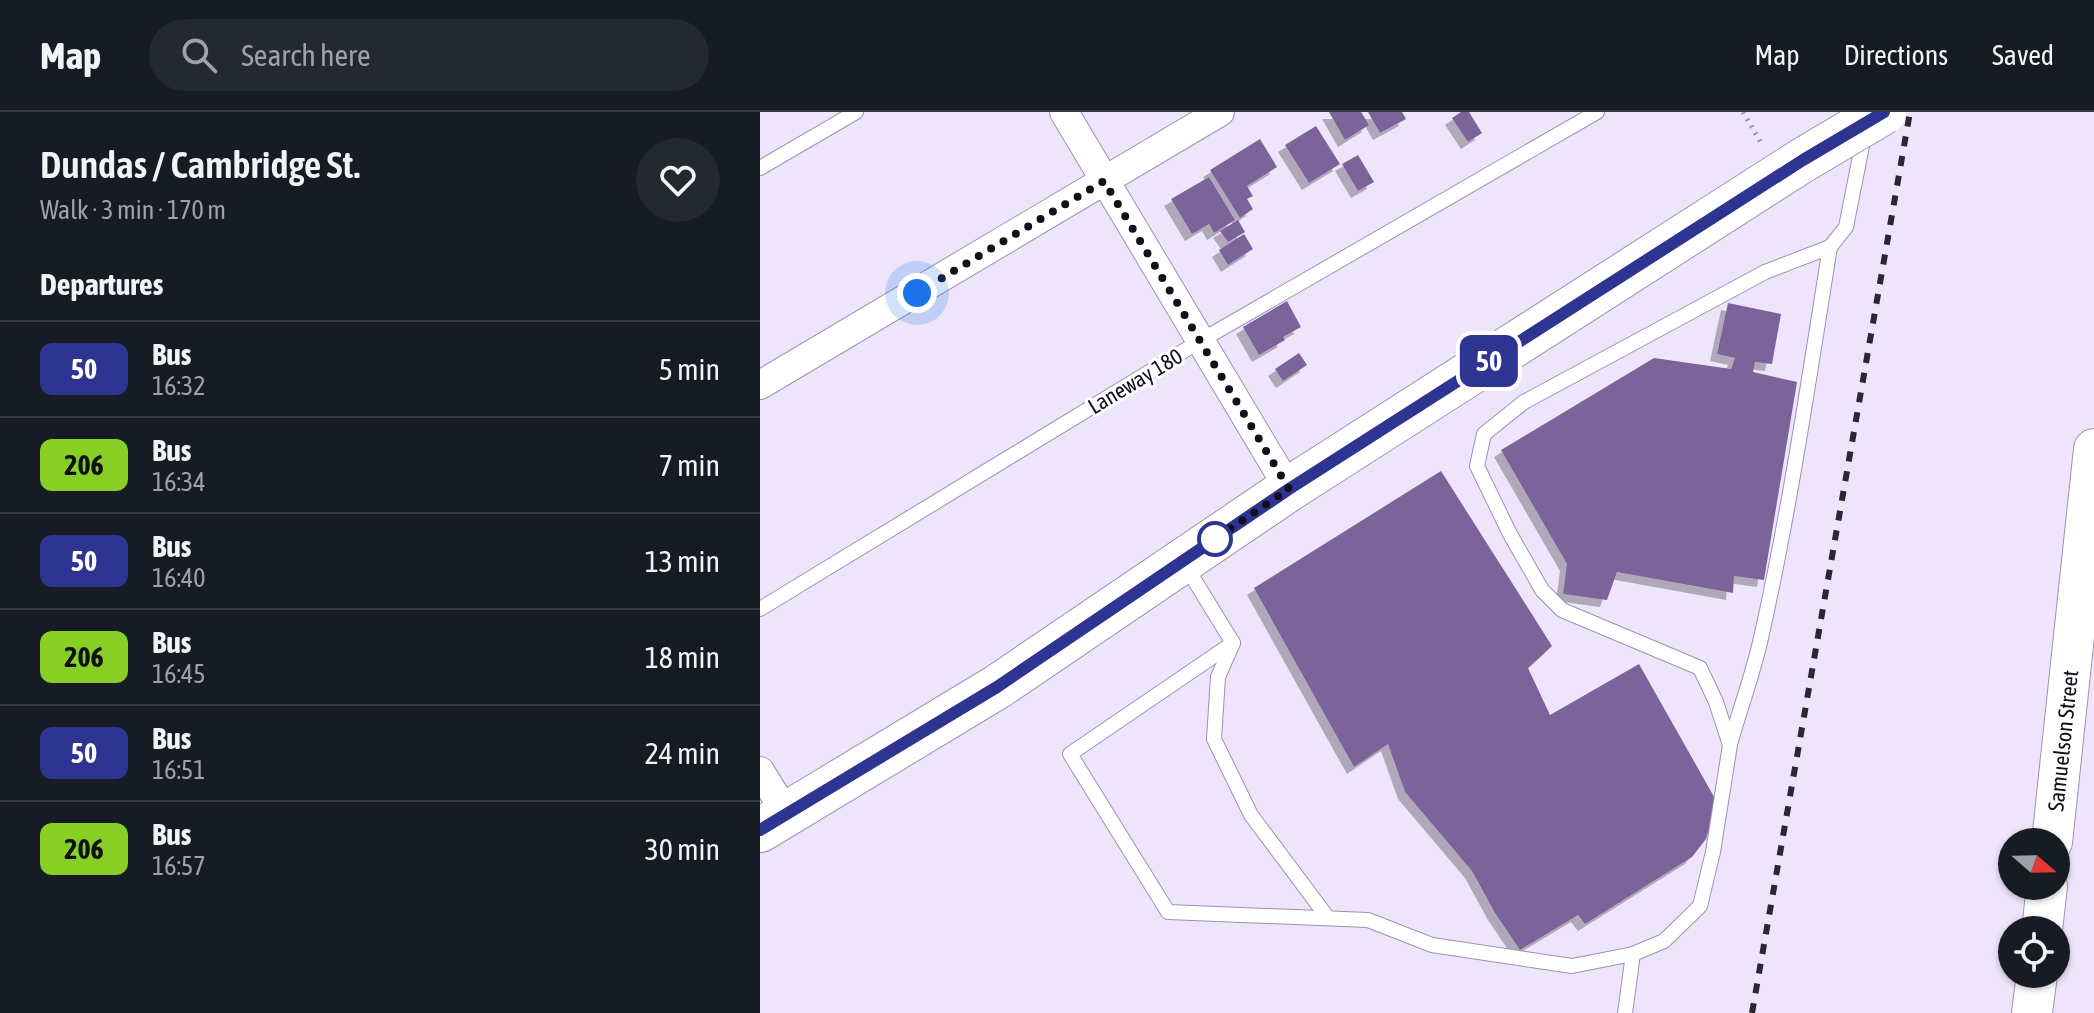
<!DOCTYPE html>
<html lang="en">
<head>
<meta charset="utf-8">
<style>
	body { margin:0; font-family:"Asap Condensed",sans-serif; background:#242831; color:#f1f3f6; height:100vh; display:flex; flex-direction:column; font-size:30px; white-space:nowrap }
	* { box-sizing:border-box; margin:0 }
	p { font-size:26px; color:#9ea1a6 }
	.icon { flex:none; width:44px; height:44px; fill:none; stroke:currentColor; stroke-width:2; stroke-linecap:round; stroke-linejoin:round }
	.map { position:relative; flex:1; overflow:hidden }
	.panel { display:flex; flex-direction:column; background:#171b24; width:760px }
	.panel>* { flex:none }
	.badge { padding:0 16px; border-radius:12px; font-size:28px; line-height:52px }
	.needle { width:52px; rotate:110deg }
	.tools { position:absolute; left:1238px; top:716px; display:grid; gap:16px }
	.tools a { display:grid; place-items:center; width:72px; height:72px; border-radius:50%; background:#171b24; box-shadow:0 2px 6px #0004; font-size:40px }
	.you { position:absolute; width:40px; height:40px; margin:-20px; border:6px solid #fff; border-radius:50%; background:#1a73e8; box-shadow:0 0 0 12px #1a73e833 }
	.map>.badge { position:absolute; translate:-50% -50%; box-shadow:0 0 0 4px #fff }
	h2 { padding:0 40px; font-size:30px; line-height:72px }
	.round { display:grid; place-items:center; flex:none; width:84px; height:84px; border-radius:42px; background:#242831 }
	.headline { display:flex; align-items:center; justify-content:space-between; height:136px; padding:0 40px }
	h1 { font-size:38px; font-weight:600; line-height:60px }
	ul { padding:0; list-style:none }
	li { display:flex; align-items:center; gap:24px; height:96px; padding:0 40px; border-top:2px solid #363941 }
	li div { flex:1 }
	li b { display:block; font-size:30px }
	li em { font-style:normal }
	li .badge { min-width:88px; font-weight:700; text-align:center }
	header { display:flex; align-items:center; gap:48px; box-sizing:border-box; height:112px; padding:0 40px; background:#171b24; border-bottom:2px solid #363941 }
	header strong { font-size:38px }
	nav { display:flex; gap:44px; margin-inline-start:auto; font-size:28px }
	.search { width:560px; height:72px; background:#242831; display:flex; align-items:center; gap:20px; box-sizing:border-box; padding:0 28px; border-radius:44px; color:#9ea1a6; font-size:30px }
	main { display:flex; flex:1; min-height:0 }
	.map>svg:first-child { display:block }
	.building { fill:#7c649a; filter:url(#shadow) }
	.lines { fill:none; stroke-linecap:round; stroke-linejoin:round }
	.lane-casing { stroke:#9d92ac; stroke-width:16 }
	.street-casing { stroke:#9d92ac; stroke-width:30 }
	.secondary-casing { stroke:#9d92ac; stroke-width:42 }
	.primary-casing { stroke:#9d92ac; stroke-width:46 }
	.path { stroke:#9e97a9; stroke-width:5; stroke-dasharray:2 6; stroke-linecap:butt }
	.lane { stroke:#fff; stroke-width:14 }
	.street { stroke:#fff; stroke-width:28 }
	.secondary { stroke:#fff; stroke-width:40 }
	.primary { stroke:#fff; stroke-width:44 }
	.rail { stroke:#2b2631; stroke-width:6; stroke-dasharray:10 10; stroke-linecap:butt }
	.primary-bridge-casing { stroke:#9d92ac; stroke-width:46; stroke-linecap:butt }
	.primary-bridge { stroke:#fff; stroke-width:44 }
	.line-casing { stroke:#fff; stroke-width:18 }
	.line { stroke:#2e3491; stroke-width:12 }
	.walk { stroke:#130f18; stroke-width:8; stroke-dasharray:0 14.4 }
	.stop-dot { fill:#fff; stroke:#2e3491; stroke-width:4 }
	.labels { text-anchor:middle; stroke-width:6; stroke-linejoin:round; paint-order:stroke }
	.street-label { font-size:22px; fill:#130f18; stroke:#fff }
</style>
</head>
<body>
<header>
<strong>Map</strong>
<div class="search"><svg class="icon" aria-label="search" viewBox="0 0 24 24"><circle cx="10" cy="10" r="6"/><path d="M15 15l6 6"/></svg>Search here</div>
<nav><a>Map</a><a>Directions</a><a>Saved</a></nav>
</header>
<main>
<section class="panel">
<div class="headline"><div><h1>Dundas / Cambridge St.</h1><p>Walk · 3 min · 170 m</p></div><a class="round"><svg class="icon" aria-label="heart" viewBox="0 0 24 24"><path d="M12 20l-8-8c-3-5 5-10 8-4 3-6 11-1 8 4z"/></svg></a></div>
<h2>Departures</h2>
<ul>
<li><span class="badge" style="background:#2e3491;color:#fff">50</span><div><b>Bus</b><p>16:32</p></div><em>5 min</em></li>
<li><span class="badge" style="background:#87cf25;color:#111">206</span><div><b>Bus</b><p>16:34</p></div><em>7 min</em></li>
<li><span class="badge" style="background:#2e3491;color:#fff">50</span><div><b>Bus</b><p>16:40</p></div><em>13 min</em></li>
<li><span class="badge" style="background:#87cf25;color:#111">206</span><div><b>Bus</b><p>16:45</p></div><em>18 min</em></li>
<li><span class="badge" style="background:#2e3491;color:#fff">50</span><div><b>Bus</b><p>16:51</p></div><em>24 min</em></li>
<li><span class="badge" style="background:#87cf25;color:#111">206</span><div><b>Bus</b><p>16:57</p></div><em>30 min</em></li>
</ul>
</section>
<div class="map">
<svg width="1334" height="901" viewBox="0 0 1334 901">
	<defs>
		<filter id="shadow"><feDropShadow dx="-7" dy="7" stdDeviation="0" flood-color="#0004"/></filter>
	</defs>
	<rect width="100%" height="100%" fill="#eee5fc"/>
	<g class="building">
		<path d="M569,0H601L609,13L585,28Z"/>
		<path d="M608,0H642L646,7L620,21Z"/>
		<path d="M701,0H709L722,21L708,30L692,6Z"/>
		<path d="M556,14L580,52L549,71L525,33Z"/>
		<path d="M500,27L517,55L487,74L493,84L487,87L493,97L480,106L450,58Z"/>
		<path d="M598,43L614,70L598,79L582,52Z"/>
		<path d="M449,65L475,108L454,121L449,112L432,122L411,87Z"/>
		<path d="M478,108L485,120L468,130L460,119Z"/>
		<path d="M484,122L493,137L468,153L459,138Z"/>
		<path d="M527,189L541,215L523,225L525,228L499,243L483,215Z"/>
		<path d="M968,191L1021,202L1012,252L995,250L993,260L1037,270L1004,468L974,464L973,481L857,460L847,488L803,482L807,452L741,338L894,246L971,257L975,246L957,242Z"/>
		<path d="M539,241L547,253L523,269L515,257Z"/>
		<path d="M681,359L792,534L768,556L790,603L879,552L957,690L946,727L932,745L825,812L818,803L760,838L735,801L712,759L645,680L628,632L594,655L494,476Z"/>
	</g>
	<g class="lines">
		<defs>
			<g id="lane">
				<path d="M0,56L96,0"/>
				<path d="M425,453L473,531L310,642L408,800L608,808L672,833L812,854L873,842L904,829L940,794L953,740L970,633L956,590L940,556L802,498L782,478L750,422L717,354L724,322L764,290L1005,160L1070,135L1086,115L1105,19"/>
				<path d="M0,497L440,229L837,0"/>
				<path d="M473,531L458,565L454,627L491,703L568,806"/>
				<path d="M970,632C980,597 993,562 1001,526C1030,397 1049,266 1070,135"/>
				<path d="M865,901L873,842"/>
			</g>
			<g id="street">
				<path d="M304,0L529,377"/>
				<path d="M0,273L460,0"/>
				<path d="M0,659L26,701"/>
			</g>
			<g id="secondary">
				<path id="s1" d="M1292,730L1334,337"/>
				<path d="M1282,818L1287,774"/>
				<path d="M1272,901L1277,862"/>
			</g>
			<path id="primary" d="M0,718L237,575L529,377L1043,48"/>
		</defs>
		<use href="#lane" class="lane-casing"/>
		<use href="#street" class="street-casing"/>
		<use href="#secondary" class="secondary-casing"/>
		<use href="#primary" class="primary-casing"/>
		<path class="path" d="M983,0L1001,31"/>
		<use href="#lane" class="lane"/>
		<use href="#street" class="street"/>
		<use href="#secondary" class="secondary"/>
		<use href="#primary" class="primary"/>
		<path class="rail" d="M992,901L1150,0"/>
		<defs>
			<path id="primary-bridge" d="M1043,48L1124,0"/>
		</defs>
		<use href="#primary-bridge" class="primary-bridge-casing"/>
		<use href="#primary-bridge" class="primary-bridge"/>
	</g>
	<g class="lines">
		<defs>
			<path id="line" d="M0,718L237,575L529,377L1043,48L1124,0"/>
		</defs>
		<use href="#line" class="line-casing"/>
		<use href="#line" class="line"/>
		<path class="walk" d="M157,181L344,69L529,377L455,427"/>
	</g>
	<circle class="stop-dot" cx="455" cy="427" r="16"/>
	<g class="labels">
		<g class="street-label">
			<text transform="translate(375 269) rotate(-31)" y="8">Laneway 180</text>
			<text dy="8" stroke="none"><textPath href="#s1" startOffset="102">Samuelson Street</textPath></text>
		</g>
	</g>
</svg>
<div class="tools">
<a><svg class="needle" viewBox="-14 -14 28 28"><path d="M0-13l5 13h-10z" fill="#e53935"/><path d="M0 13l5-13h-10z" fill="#9ea1a6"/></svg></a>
<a><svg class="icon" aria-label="locate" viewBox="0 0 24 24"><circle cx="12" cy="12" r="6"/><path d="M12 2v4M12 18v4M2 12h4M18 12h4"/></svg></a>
</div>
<div class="you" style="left:157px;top:181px"></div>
<b class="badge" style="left:729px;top:249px;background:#2e3491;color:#fff">50</b>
</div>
</main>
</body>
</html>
